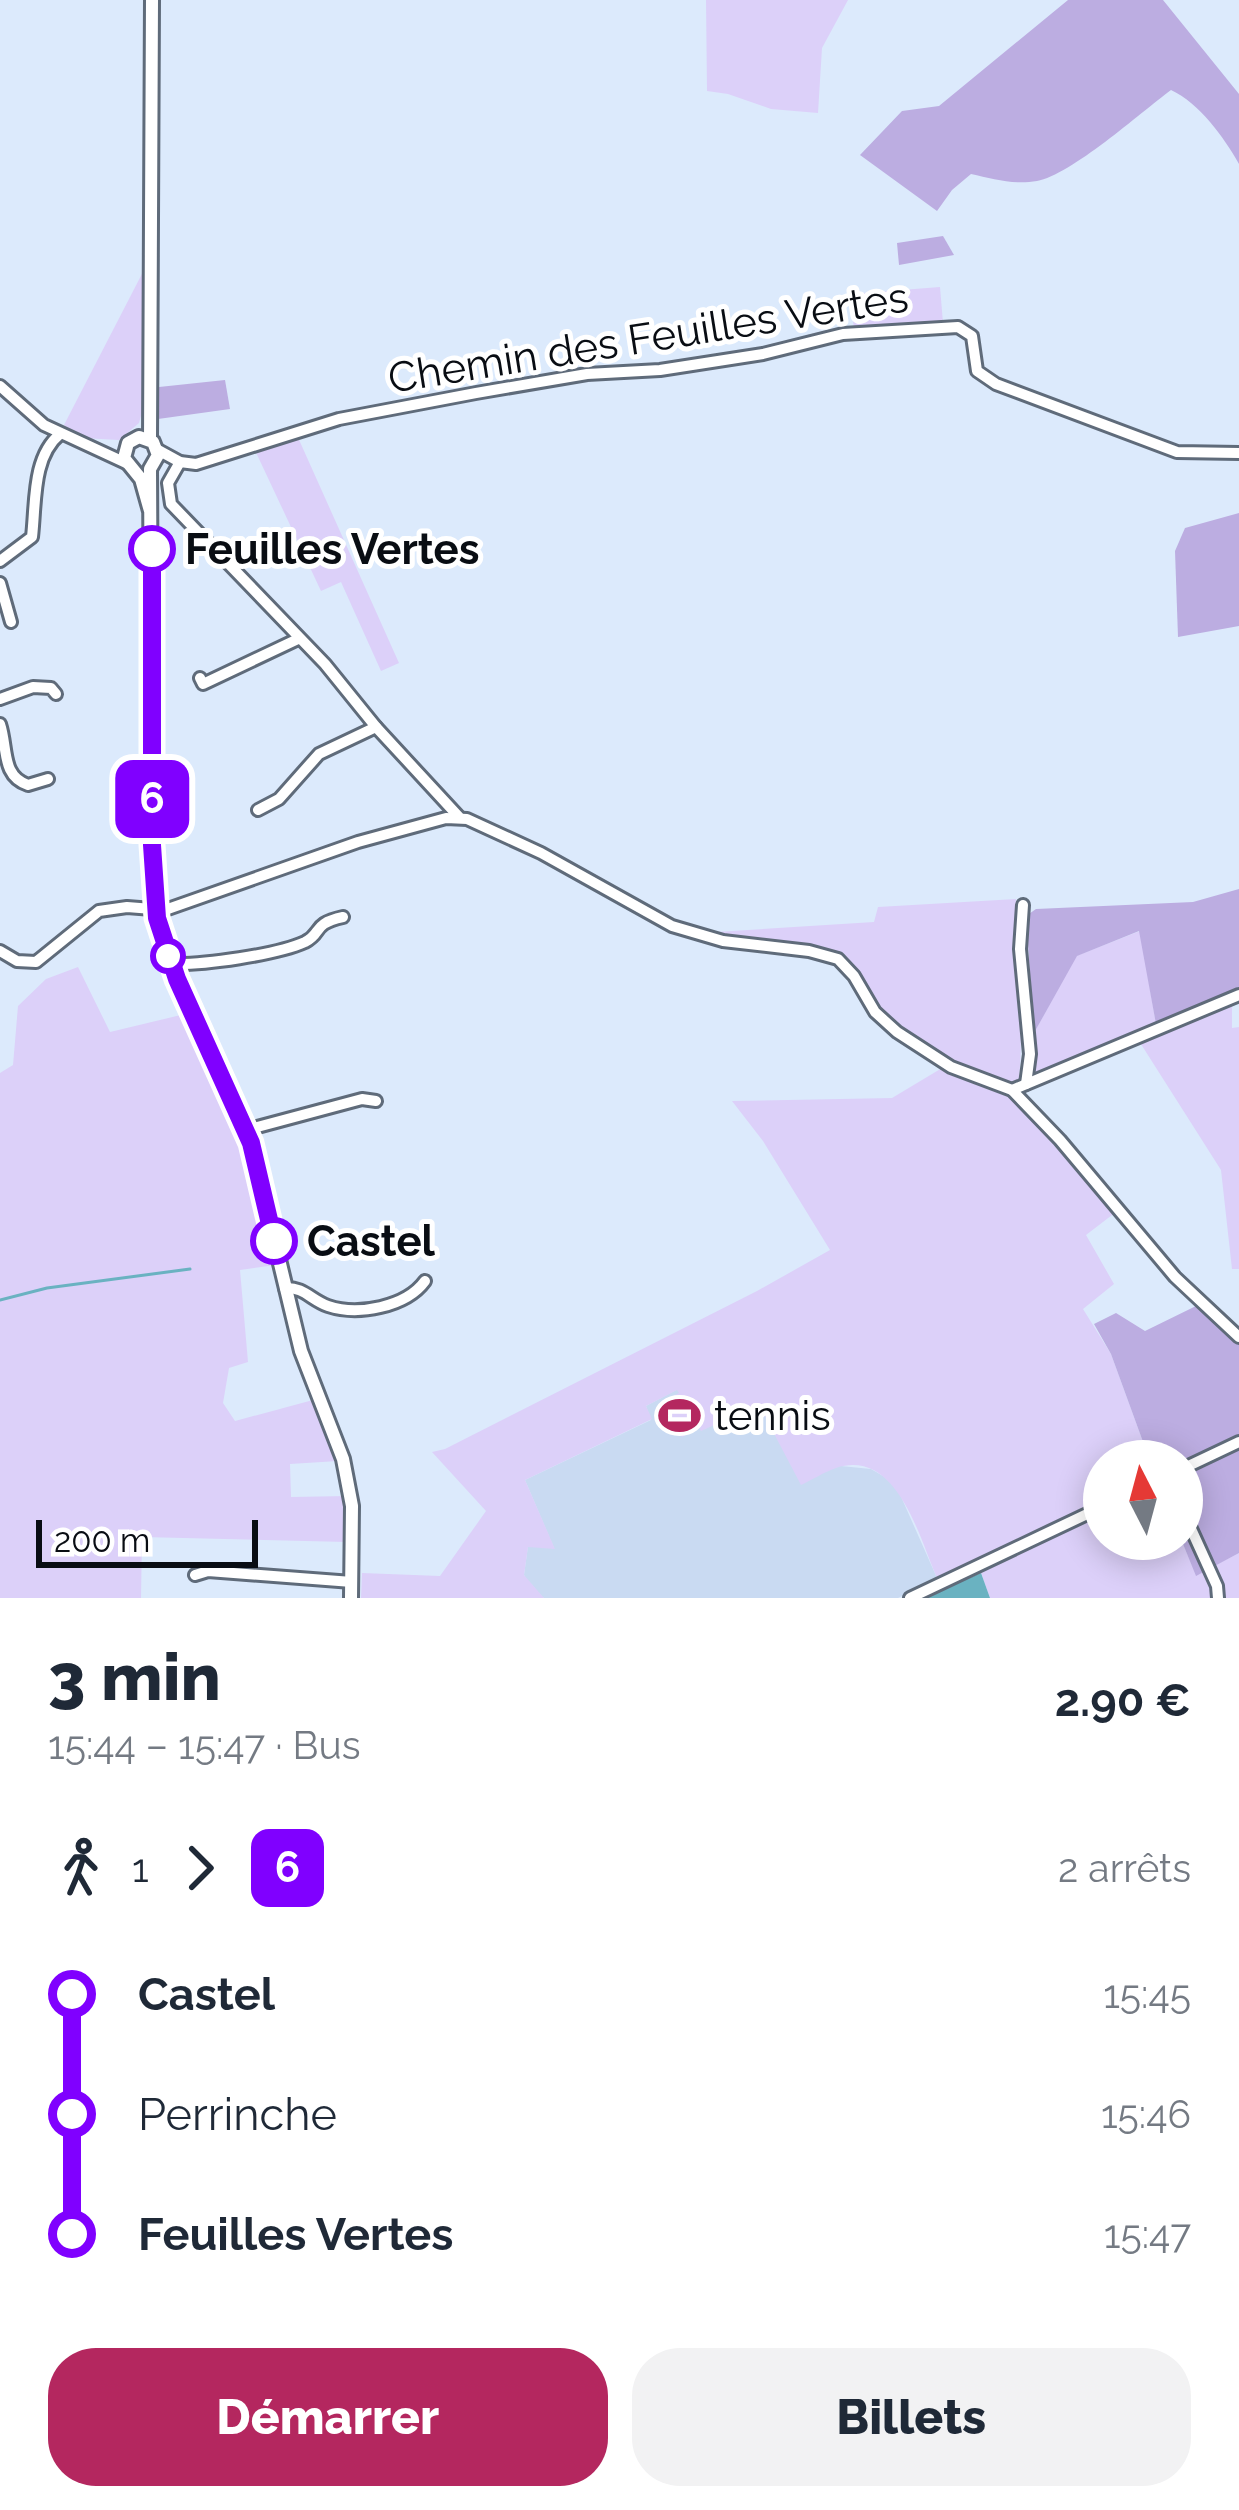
<!DOCTYPE html>
<html lang="fr">
<head>
<meta charset="utf-8">
<style>
	body { margin:0; font-family:Raleway,sans-serif; background:#f2f2f3; color:#1f2937; height:100vh; display:flex; flex-direction:column; font-size:45px; white-space:nowrap }
	* { box-sizing:border-box; margin:0 }
	p { font-size:39px; color:#747a83 }
	.icon { flex:none; width:66px; height:66px; fill:none; stroke:currentColor; stroke-width:2; stroke-linecap:round; stroke-linejoin:round }
	.map { position:relative; height:1598px; overflow:hidden }
	.sheet { display:flex; flex-direction:column; background:#fff; flex:1 }
	.sheet>* { flex:none }
	.badge { padding:0 24px; border-radius:18px; font-size:42px; line-height:78px }
	.needle { width:78px; rotate:354deg }
	.tools { position:absolute; left:1083px; top:1440px; display:grid; gap:24px }
	.tools a { display:grid; place-items:center; width:120px; height:120px; border-radius:50%; background:#fff; box-shadow:0 6px 30px #0003; font-size:60px }
	.scale { position:absolute; left:36px; bottom:30px; width:222px; box-sizing:border-box; padding-left:12px; border:6px solid #090d13; border-top:0; font-size:33px; line-height:42px; white-space:nowrap; color:#090d13; -webkit-text-stroke:9px #fff; paint-order:stroke }
	.map>.badge { position:absolute; translate:-50% -50%; box-shadow:0 0 0 6px #fff }
	.legs { display:flex; align-items:center; gap:18px; height:132px; padding:0 48px; font-size:39px }
	.legs p { margin-inline-start:auto }
	.summary { display:flex; align-items:center; justify-content:space-between; height:204px; padding:0 48px }
	h1 { font-size:66px; font-weight:800; line-height:90px }
	.cta { display:flex; gap:24px; margin-top:auto; padding:24px 48px }
	.cta a { flex:1; height:138px; border-radius:48px; background:#b4275f; color:#fff; font-size:48px; font-weight:800; line-height:138px; text-align:center }
	.cta a+a { background:#f2f2f3; color:#1f2937 }
	ul { padding:0 48px; list-style:none }
	li { display:flex; align-items:center; gap:42px; height:120px; font-size:45px }
	li i { display:grid; place-items:center; width:18px; height:100%; margin:0 15px; background:currentColor }
	li i::after { content:''; width:30px; height:30px; margin:-15px; border:9px solid; border-radius:50%; background:#fff }
	li p { margin-inline-start:auto }
	li:first-child i { background:linear-gradient(#0000 50%,currentColor 0) }
	li:last-child i { background:linear-gradient(currentColor 50%,#0000 0) }
	.map>svg:first-child { display:block }
	.built { fill:#c9daf2 }
	.green { fill:#dcd0f9 }
	.forest { fill:#bcade1 }
	.water { fill:#6ab2c1 }
	.lines { fill:none; stroke-linecap:round; stroke-linejoin:round }
	.stream { stroke:#6ab2c1; stroke-width:3 }
	.minor-casing { stroke:#5f6b7a; stroke-width:16 }
	.major-casing { stroke:#5f6b7a; stroke-width:18 }
	.minor { stroke:#fff; stroke-width:10 }
	.major { stroke:#fff; stroke-width:12 }
	.line-1-casing { stroke:#fff; stroke-width:27 }
	.line-1 { stroke:#8000ff; stroke-width:18 }
	.stop-1-dot { fill:#fff; stroke:#8000ff; stroke-width:6 }
	.labels { text-anchor:middle; stroke-width:10; stroke-linejoin:round; paint-order:stroke }
	.street-label { font-size:42px; fill:#090d13; stroke:#fff }
	.stop-label { font-size:42px; font-weight:bold; fill:#090d13; stroke:#fff; text-anchor:start }
	.poi-label { font-size:42px; fill:#090d13; stroke:#fff; text-anchor:start }
</style>
</head>
<body>
<div class="map">
<svg width="1239" height="1598" viewBox="0 0 1239 1598">
	<rect width="100%" height="100%" fill="#dceafc"/>
	<path class="built" d="M678,1389L759,1404L841,1466L871,1469L895,1483L937,1578L898,1598H544L536,1593L524,1575L528,1546L554,1548L525,1480L651,1420L646,1406Z"/>
	<g class="green">
		<path d="M706,0H848L822,48L818,113L771,109L728,94L707,91Z"/>
		<path d="M145,268L146,398L139,423L119,440L83,438L64,425Z"/>
		<path d="M940,287L943,323L854,329L850,294Z"/>
		<path d="M296,433L399,663L381,671L341,582L321,591L253,446Z"/>
		<path d="M1016,899C1013,959 1025,1020 1019,1079L1010,1087C970,1075 905,1043 878,1011C861,990 857,968 832,953L700,933L874,922L878,907Z"/>
		<path d="M1140,931L1156,1024L1032,1076L1034,1033L1076,956Z"/>
		<path d="M78,967L110,1032L185,1014C233,1099 252,1171 275,1265L240,1270L248,1362L229,1368L223,1403L235,1421L313,1400L338,1461L290,1464L291,1497L347,1496V1542L142,1537L141,1598H0V1073L13,1065L18,1006L46,979Z"/>
		<path d="M1232,1003V1028L1239,1027V1269H1232L1221,1170L1139,1041Z"/>
		<path d="M942,1068L1008,1095L1053,1137L1116,1212L1086,1235L1114,1284L1083,1309L1111,1354L1150,1461H1104V1500L937,1578C919,1537 897,1448 836,1468C824,1472 812,1480 801,1485L759,1405L701,1431L684,1402L697,1429L682,1437L663,1402L679,1393L677,1390L646,1406L652,1419L525,1480L555,1549L528,1547L524,1575L544,1598H361L362,1573L440,1576L486,1511L432,1452L445,1449L757,1291L830,1250L763,1141L732,1101L892,1098Z"/>
		<path d="M1104,1511V1539H1181L1196,1575L1239,1553V1598H990L981,1573Z"/>
	</g>
	<g class="forest">
		<path d="M1068,0H1163L1239,94V164C1224,137 1199,103 1171,90C1140,113 1071,175 1037,181C1014,185 993,179 971,174L952,190L937,211L860,155L902,111L939,106Z"/>
		<path d="M943,236L954,255L899,265L897,243Z"/>
		<path d="M225,380L230,409L158,419L159,387Z"/>
		<path d="M1239,513V626L1178,637L1175,551L1185,528Z"/>
		<path d="M1239,889V991L1156,1024L1139,931L1077,956L1034,1033L1026,916L1036,909L1193,902Z"/>
		<path d="M1196,1306L1239,1341V1553L1196,1576L1181,1539L1182,1461H1150L1111,1354L1094,1324L1116,1313L1145,1331Z"/>
	</g>
	<path class="water" d="M981,1573L990,1598H924Z"/>
	<g class="lines">
		<path class="stream" d="M0,1300L47,1288L190,1269"/>
		<defs>
			<g id="minor">
				<path d="M0,386L44,425L126,463"/>
				<path d="M158,450L180,462L196,464L339,419L476,393L587,374L660,370L763,354L843,334L958,327L972,336L977,371L996,384L1177,452L1239,453"/>
				<path d="M180,462L168,483L171,504L325,664L376,727L459,817"/>
				<path d="M0,561L32,537C36,503 32,457 60,434"/>
				<path d="M0,583L11,622"/>
				<path d="M200,678L203,684L298,639"/>
				<path d="M0,699L33,687L51,688L56,694"/>
				<path d="M0,724C8,748 1,776 28,785L48,779"/>
				<path d="M258,810L279,799L319,754L376,727"/>
				<path d="M1023,905L1020,949L1030,1054L1026,1084"/>
				<path d="M0,951L17,961L36,962L99,911L127,907L165,910L358,842L446,818L467,819L541,853L672,926L723,941L809,951L838,959L854,976L875,1012L897,1032L951,1067L1012,1090L1060,1140L1175,1277L1239,1337"/>
				<path d="M172,964C203,965 276,955 305,942C323,933 311,924 343,917"/>
				<path d="M1012,1090L1239,995"/>
				<path d="M246,1130L362,1099L376,1101"/>
				<path d="M285,1288C304,1287 311,1300 328,1306C358,1316 406,1307 425,1281"/>
				<path d="M1182,1469L1239,1442"/>
				<path d="M1182,1509L1217,1586L1218,1598"/>
				<path d="M195,1575L208,1571L352,1582"/>
				<path d="M910,1598L1104,1506"/>
			</g>
			<g id="major">
				<path d="M150,440L152,0"/>
				<path d="M150,511L141,479L124,458L128,443L139,437L153,442L158,455L150,469L152,845L157,918L177,979L251,1143L301,1351L343,1459L352,1506L351,1598"/>
			</g>
		</defs>
		<use href="#minor" class="minor-casing"/>
		<use href="#major" class="major-casing"/>
		<use href="#minor" class="minor"/>
		<use href="#major" class="major"/>
	</g>
	<g class="lines">
		<defs>
			<path id="line-1" d="M152,549V845L157,918L177,979L251,1143L274,1241"/>
		</defs>
		<use href="#line-1" class="line-1-casing"/>
		<use href="#line-1" class="line-1"/>
	</g>
	<defs>
		<symbol id="stadium-bare" viewBox="-9 -9 18 18"><path d="M0-5a6.5 5 0 1 0 0 10a6.5 5 0 1 0 0-10ZM-3.5-1.8h7v3.6h-7Z" fill="#b4275f" stroke="#fff" stroke-width="2.5" paint-order="stroke"/></symbol>
	</defs>
	<g fill-rule="evenodd">
		<use href="#stadium-bare" x="650" y="1386" width="59" height="59"/>
	</g>
	<g class="stop-1-dot">
		<circle cx="152" cy="549" r="21"/>
		<circle cx="168" cy="956" r="15"/>
		<circle cx="274" cy="1241" r="21"/>
	</g>
	<g class="labels">
		<g class="street-label">
			<text transform="translate(648 337) rotate(-9)" y="15">Chemin des Feuilles Vertes</text>
		</g>
		<g class="stop-label">
			<text x="185" y="564">Feuilles Vertes</text>
			<text x="307" y="1256">Castel</text>
		</g>
		<g class="poi-label">
			<text x="714" y="1430">tennis</text>
		</g>
	</g>
</svg>
<div class="tools">
<a><svg class="needle" viewBox="-14 -14 28 28"><path d="M0-13l5 13h-10z" fill="#e53935"/><path d="M0 13l5-13h-10z" fill="#747a83"/></svg></a>
</div>
<div class="scale">200 m</div>
<b class="badge" style="left:152px;top:799px;background:#8000ff;color:#fff">6</b>
</div>
<section class="sheet">
<div class="summary"><div><h1>3 min</h1><p>15:44 – 15:47 · Bus</p></div><b>2.90 €</b></div>
<div class="legs"><svg class="icon" aria-label="walk" viewBox="0 0 24 24"><circle cx="13" cy="4" r="2"/><path d="M13 8l-2 6 4 7M11 14l-3 7M7 12l3-4h3l4 4"/></svg>1<svg class="icon" aria-label="forward" viewBox="0 0 24 24"><path d="M9 5l7 7-7 7"/></svg><b class="badge" style="background:#8000ff;color:#fff">6</b><p>2 arrêts</p></div>
<ul>
<li><i style="color:#8000ff"></i><b>Castel</b><p>15:45</p></li>
<li><i style="color:#8000ff"></i><span>Perrinche</span><p>15:46</p></li>
<li><i style="color:#8000ff"></i><b>Feuilles Vertes</b><p>15:47</p></li>
</ul>
<div class="cta"><a>Démarrer</a><a>Billets</a></div>
</section>
</body>
</html>
